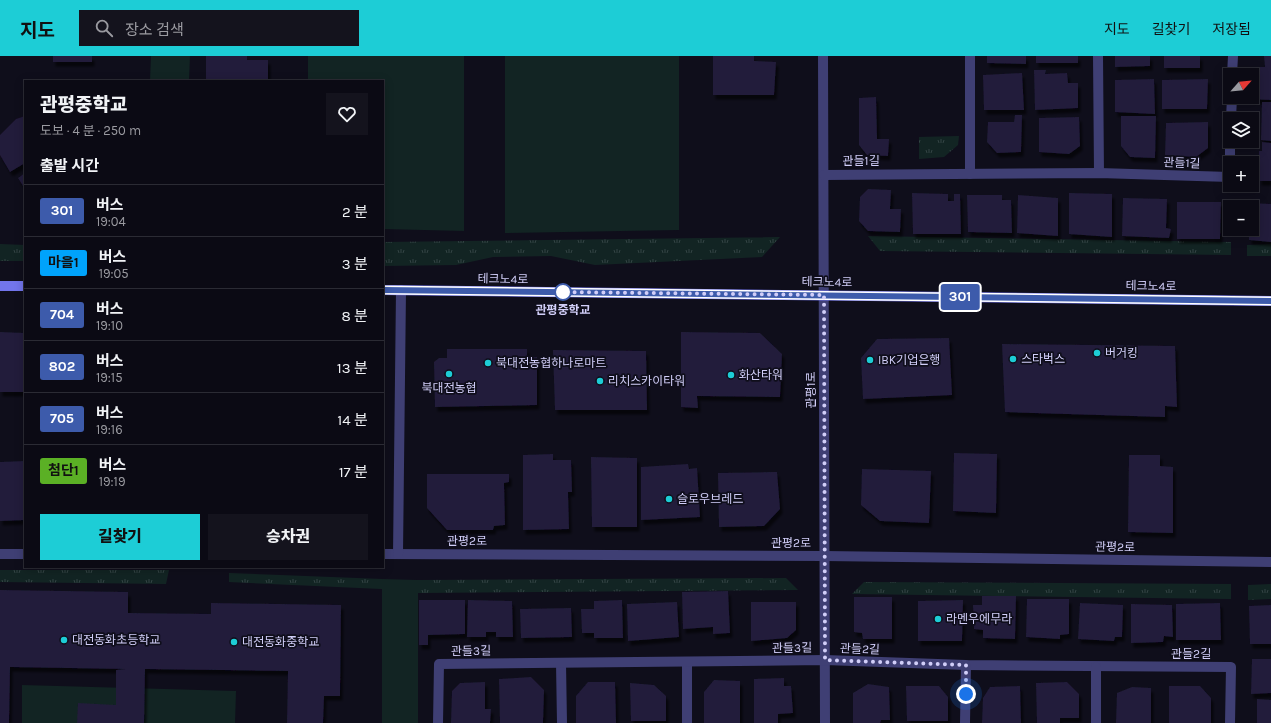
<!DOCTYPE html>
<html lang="ko">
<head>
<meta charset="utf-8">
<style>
	body { margin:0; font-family:Karla,"Noto Sans KR",sans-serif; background:#14131d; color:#f1f3f6; height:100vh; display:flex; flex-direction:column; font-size:15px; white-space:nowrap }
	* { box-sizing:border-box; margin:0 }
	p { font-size:13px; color:#9a9aa0 }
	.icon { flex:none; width:22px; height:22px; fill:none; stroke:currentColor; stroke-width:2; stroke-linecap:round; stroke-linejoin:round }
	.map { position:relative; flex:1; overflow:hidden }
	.panel { position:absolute; left:24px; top:24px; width:360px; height:488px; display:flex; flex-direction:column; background:#0b0a14; border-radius:0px; box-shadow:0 2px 10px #0003,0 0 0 1px #2b2b34 }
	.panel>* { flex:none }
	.badge { padding:0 8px; border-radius:3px; font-size:14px; line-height:26px }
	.needle { width:26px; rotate:63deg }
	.controls { position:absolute; left:1223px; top:12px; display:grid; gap:8px }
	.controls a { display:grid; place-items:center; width:36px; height:36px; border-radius:0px; background:#0b0a14; box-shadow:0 2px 10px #0003,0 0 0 1px #2b2b34; font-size:20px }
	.you { position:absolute; width:20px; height:20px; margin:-10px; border:3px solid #fff; border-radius:50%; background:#1a73e8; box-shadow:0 0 0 6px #1a73e833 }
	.map>.badge { position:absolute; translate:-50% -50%; box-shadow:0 0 0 2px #fff }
	h2 { padding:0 16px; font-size:15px; line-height:36px }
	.round { display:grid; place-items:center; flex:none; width:42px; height:42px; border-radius:0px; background:#14131d }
	.summary { display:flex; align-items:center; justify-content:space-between; height:68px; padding:0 16px }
	h1 { font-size:19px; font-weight:800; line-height:30px }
	.action { display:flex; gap:8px; margin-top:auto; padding:8px 16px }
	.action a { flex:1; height:46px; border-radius:0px; background:#1dcdd6; color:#111; font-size:16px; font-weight:800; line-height:46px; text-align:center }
	.action a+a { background:#14131d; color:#f1f3f6 }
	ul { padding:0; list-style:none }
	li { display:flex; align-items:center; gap:12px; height:52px; padding:0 16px; border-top:1px solid #2b2b34 }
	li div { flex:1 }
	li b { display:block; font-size:15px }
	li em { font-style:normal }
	li .badge { min-width:44px; font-weight:700; text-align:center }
	header { display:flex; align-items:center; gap:24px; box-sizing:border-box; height:56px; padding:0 20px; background:#1dcdd6; color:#111 }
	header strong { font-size:19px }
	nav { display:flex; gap:22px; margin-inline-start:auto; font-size:14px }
	.search { width:280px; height:36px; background:#14131d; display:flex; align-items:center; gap:10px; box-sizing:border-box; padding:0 14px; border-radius:0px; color:#9a9aa0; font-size:15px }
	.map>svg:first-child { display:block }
	.grass { fill:url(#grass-tufts) }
	.park { fill:#122423 }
	.building { fill:#211c3a; filter:url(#shadow) }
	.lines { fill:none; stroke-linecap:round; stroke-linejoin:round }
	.minor { stroke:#3f3f74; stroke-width:10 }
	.secondary { stroke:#7275ec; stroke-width:10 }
	.line-casing { stroke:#fff; stroke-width:9 }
	.line { stroke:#3d5bab; stroke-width:6 }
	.walk { stroke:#d1cef8; stroke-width:4; stroke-dasharray:0 7.2 }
	.stop-dot { fill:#fff; stroke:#3d5bab; stroke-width:2 }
	.poi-dot { fill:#1dcdd6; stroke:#0f0e1b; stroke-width:1.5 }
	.labels { text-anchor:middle; stroke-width:3.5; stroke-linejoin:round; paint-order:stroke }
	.street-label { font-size:12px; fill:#d1cef8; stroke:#0f0e1b }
	.stop-label { font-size:12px; font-weight:bold; fill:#d1cef8; stroke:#0f0e1b }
	.poi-label { font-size:12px; fill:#d1cef8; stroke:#0f0e1b; text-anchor:start }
</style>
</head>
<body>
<header>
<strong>지도</strong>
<div class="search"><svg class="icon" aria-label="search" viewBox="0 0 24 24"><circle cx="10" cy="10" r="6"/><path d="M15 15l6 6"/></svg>장소 검색</div>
<nav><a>지도</a><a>길찾기</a><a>저장됨</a></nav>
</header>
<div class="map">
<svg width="1271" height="667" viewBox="0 0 1271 667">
	<defs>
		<pattern id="grass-tufts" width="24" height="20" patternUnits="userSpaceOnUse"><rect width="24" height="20" fill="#122423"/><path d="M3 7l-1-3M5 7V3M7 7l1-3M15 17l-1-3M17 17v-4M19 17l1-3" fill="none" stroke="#334344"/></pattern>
		<filter id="shadow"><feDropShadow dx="2.5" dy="4.5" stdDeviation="1" flood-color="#0009"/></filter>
	</defs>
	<rect width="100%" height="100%" fill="#0f0e1b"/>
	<g class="grass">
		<path d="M959,80L958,89L944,101L919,103V81Z"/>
		<path d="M868,180L1231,186V199L880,195Z"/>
		<path d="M780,181L762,201L595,209L551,200L493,201L456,209L383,210V186Z"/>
		<path d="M0,188L25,189V205H0Z"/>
		<path d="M1271,188V200H1247V189Z"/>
		<path d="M0,514H169L166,528L0,526Z"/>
		<path d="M229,517L382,523V533L229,526Z"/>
		<path d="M786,522L798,534L418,537V524Z"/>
		<path d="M864,526L1231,528V543L852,538Z"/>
		<path d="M1271,528V543L1248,544V529Z"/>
	</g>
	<g class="park">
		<path d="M151,0H190L189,25H150Z"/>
		<path d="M308,0H464V175L383,173V25H308Z"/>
		<path d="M505,0H679V174L505,177Z"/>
		<path d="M382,523L418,524V667H382Z"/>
		<path d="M22,629L236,635L235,667H22Z"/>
	</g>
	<g class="building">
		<rect x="53" y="0" width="39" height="6"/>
		<path d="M206,0H247V4H268V25H206Z"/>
		<path d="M713,0H754V5L776,6L774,39H713Z"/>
		<path d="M987,0H1026V8L987,7Z"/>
		<rect x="1036" y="0" width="42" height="7"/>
		<path d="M1115,0H1150V10L1115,11Z"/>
		<rect x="1164" y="0" width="36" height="12"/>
		<path d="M1264,0H1271V44L1250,43V41H1252V19H1250V11H1265Z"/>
		<path d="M1034,14H1046L1045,18L1067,17L1068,27H1078V52L1035,54Z"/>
		<path d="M1022,17L1024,54H984L983,19Z"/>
		<path d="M1154,23L1155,58L1115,56V24Z"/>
		<path d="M1208,23L1207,53H1162V24Z"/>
		<path d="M876,41L877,83H889L888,100L867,99L859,89V42Z"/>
		<path d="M1262,46H1271V85L1261,84Z"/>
		<path d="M1015,59H1022L1021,96L997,97L987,86L988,66H1014Z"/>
		<path d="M25,60V107L10,116L0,99V79L16,63Z"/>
		<path d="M1121,60H1156L1155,102L1130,101L1121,90Z"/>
		<path d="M1079,61L1080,90L1069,98L1039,96V62Z"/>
		<path d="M1208,66V92L1196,101L1165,99L1166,67Z"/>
		<path d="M1262,86L1271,87V125H1259V95H1262Z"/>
		<path d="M25,117V133L18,122Z"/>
		<path d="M868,133L891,134L890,153H901L900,176L868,175L859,165L860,141Z"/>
		<path d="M912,137L948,138V145H954V138H960L961,178H913Z"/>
		<path d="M1069,137L1112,138V181L1069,178Z"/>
		<path d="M967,139H1002V144H1011L1012,177L968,176Z"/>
		<path d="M1018,139L1058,142V180L1017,177Z"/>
		<path d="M1123,142L1167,143L1166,172L1171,173L1169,182L1122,180Z"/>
		<path d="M1177,146H1221L1220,183H1177Z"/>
		<path d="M1249,147L1271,148V186L1249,184V173H1252V151H1249Z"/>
		<path d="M0,276L25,277V336H0Z"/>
		<path d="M681,276L760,277L782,298L780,341L697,340L698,352L681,351Z"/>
		<path d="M949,282L952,339L863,343L861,302L877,283Z"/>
		<path d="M1002,288L1175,290L1177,351L1165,350V361L1005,356Z"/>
		<path d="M447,293H527V302L537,301V349L435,351L434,306L439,302H447Z"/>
		<path d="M553,294L646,295L647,354H555Z"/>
		<path d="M954,397L997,398L996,457L953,455Z"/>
		<path d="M553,398V404H571L572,436H568L569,473L523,474V399Z"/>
		<path d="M1129,399H1160V410L1173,411V477L1128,476Z"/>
		<path d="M591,401L637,402V471H592Z"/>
		<path d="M25,405V464L0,465V406Z"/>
		<path d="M688,408L689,413L697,412L700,461L641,464V411Z"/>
		<path d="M862,413L931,415L929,467L880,465L861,449Z"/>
		<path d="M777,416L780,453L764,470L719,471L718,417Z"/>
		<path d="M427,418H509V426L504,427L505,469L494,470L493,474H447L427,452Z"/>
		<path d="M0,534L128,536V557L211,558V547L341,549L340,640H324L323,667H287L288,615L145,613L144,667H77L78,647L116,649V614L126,613L10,611L9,667H0Z"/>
		<path d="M728,535L730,577L713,578V571L683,573L682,536Z"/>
		<path d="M982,540H1016L1015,583L983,582V574L974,573L973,549H982Z"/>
		<path d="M854,541H892V583H863L862,577L854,576Z"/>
		<path d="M1027,543H1069V578L1060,579V583L1026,581Z"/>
		<path d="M419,544H465V578L428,579V589H419Z"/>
		<path d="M468,544L512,545L513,581H496V576H486V581H467Z"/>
		<path d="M622,544L623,582H594V577H582L581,553H594V545Z"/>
		<path d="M963,544L962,585H918V545Z"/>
		<path d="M677,546L679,581L628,585L627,548Z"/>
		<path d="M751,546H796V574L787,582L751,585Z"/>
		<path d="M1080,547L1123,549L1122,581H1115L1114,585L1078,583Z"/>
		<path d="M1220,547L1221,584H1176V548Z"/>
		<path d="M1131,548L1172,549L1173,581L1164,580L1163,586L1131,587Z"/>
		<path d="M1271,549V588H1250L1249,550Z"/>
		<path d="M571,552L572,581L521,582L520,553Z"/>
		<path d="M1252,603H1271V637L1251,638Z"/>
		<path d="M531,621L544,634L543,667H500L499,623Z"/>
		<path d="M784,622V630H791L793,657L778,658V667H754V623Z"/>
		<path d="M714,624L740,625V667H704V636Z"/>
		<path d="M485,626V653H491L490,667H451L452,635L460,627Z"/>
		<path d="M588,626H615L616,667H576V640Z"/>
		<path d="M1067,626L1079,638V662H1060V667H1037L1036,627Z"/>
		<path d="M630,627L654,629L666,640V665H631Z"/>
		<path d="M868,628L889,631L890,664H881L880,667H853V637Z"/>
		<path d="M906,630H939L948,641V665H907Z"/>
		<path d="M1020,630L1021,667H982L983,642L990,631Z"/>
		<path d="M1169,630H1200L1211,642V667H1169Z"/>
		<path d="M1132,631L1151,632V667H1116L1117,637Z"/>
		<path d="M1257,643L1271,644V667H1257Z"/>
	</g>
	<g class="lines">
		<g class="minor">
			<path d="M823,0L825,667"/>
			<path d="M1098,0L1099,117"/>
			<path d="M1232,19L1233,0"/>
			<path d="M1231,63L1232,41"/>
			<path d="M970,118V0"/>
			<path d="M824,119L1099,117L1230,121V85"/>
			<path d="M0,498H25"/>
			<path d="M383,498L824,500L1271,506"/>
			<path d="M398,498L401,234"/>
			<path d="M687,606V667"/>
			<path d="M561,607L562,667"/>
			<path d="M438,667L439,608L825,604L966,609L1231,611L1230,667"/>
			<path d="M965,667L966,609"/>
			<path d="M1096,667V611"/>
		</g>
		<g class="secondary">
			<path d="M0,230H25"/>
			<path d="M383,234L1271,245"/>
		</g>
	</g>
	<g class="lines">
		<defs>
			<path id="line" d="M383,234L1271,245"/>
		</defs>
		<use href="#line" class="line-casing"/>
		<use href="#line" class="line"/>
		<path class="walk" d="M563,236H558L824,239L825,604L966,609V638"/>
	</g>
	<circle class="stop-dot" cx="563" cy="236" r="8"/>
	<g class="poi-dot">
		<circle cx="1097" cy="297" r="4"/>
		<circle cx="1013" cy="303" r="4"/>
		<circle cx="870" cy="304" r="4"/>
		<circle cx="488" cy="307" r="4"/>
		<circle cx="449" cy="318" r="4"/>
		<circle cx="731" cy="319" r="4"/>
		<circle cx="600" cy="325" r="4"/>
		<circle cx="669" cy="443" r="4"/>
		<circle cx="938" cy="563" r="4"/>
		<circle cx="64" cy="584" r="4"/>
		<circle cx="234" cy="586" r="4"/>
	</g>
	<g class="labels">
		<g class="street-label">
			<text x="861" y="109">관들1길</text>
			<text transform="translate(1182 107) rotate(2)" y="4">관들1길</text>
			<text transform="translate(503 223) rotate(1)" y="4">테크노4로</text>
			<text transform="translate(827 226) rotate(1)" y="4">테크노4로</text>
			<text transform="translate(1151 230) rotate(1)" y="4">테크노4로</text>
			<text transform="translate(811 334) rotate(-90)" y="4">관평1로</text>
			<text x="467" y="489">관평2로</text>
			<text x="791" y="491">관평2로</text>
			<text transform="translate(1115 491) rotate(1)" y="4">관평2로</text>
			<text transform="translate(792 592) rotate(-1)" y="4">관들3길</text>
			<text transform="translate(860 593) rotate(2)" y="4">관들2길</text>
			<text transform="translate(471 595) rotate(-1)" y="4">관들3길</text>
			<text x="1191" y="602">관들2길</text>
		</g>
		<g class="stop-label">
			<text x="563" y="258">관평중학교</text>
		</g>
		<g class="poi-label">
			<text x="1105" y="301">버거킹</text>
			<text x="1021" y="307">스타벅스</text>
			<text x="878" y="308">IBK기업은행</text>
			<text x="496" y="311">북대전농협하나로마트</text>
			<text x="739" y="323">화산타워</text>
			<text x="608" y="329">리치스카이타워</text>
			<text x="449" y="336" text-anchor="middle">북대전농협</text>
			<text x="677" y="447">슬로우브레드</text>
			<text x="946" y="567">라멘우에무라</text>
			<text x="72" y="588">대전동화초등학교</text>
			<text x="242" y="590">대전동화중학교</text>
		</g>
	</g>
</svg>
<div class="controls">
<a><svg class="needle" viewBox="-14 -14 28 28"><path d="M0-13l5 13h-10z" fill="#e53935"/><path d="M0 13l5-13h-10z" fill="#9a9aa0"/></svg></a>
<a><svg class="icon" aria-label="layers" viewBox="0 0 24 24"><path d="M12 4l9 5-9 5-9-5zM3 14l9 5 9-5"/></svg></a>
<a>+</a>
<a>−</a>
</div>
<div class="you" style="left:966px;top:638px"></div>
<b class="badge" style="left:960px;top:241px;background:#3d5bab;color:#fff">301</b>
<section class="panel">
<div class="summary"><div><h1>관평중학교</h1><p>도보 · 4 분 · 250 m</p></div><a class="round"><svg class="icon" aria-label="heart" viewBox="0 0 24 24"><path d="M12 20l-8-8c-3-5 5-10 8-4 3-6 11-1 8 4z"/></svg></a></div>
<h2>출발 시간</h2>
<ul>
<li><span class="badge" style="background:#3d5bab;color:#fff">301</span><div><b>버스</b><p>19:04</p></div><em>2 분</em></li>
<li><span class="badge" style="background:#00a3fb;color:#111">마을1</span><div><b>버스</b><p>19:05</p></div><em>3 분</em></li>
<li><span class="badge" style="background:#3d5bab;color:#fff">704</span><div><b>버스</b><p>19:10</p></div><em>8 분</em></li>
<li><span class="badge" style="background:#3d5bab;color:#fff">802</span><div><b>버스</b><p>19:15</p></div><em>13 분</em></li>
<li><span class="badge" style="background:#3d5bab;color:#fff">705</span><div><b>버스</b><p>19:16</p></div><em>14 분</em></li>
<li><span class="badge" style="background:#5bb025;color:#111">첨단1</span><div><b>버스</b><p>19:19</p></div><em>17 분</em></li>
</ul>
<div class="action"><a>길찾기</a><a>승차권</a></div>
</section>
</div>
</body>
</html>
